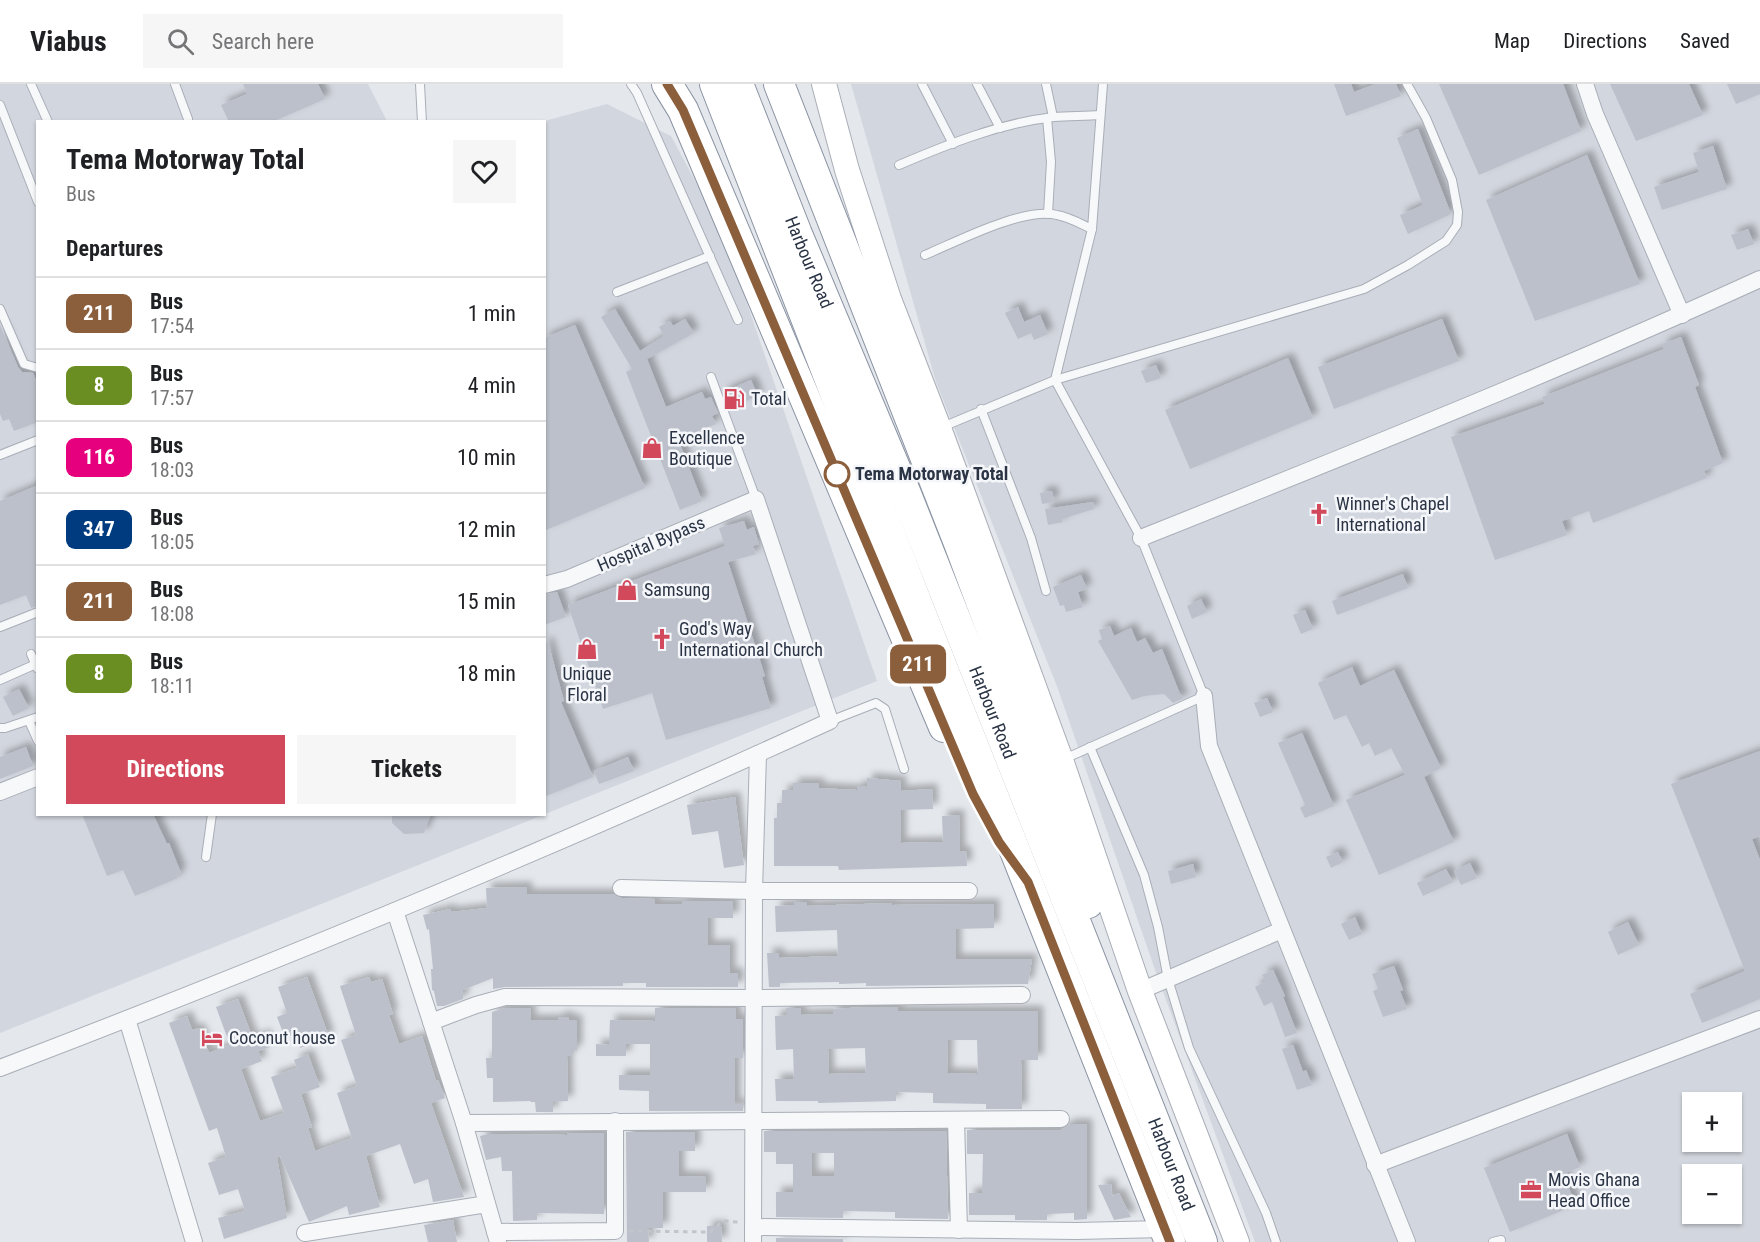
<!DOCTYPE html>
<html lang="en">
<head>
<meta charset="utf-8">
<style>
	body { margin:0; font-family:"Roboto Condensed",sans-serif; background:#f6f6f6; color:#202124; height:100vh; display:flex; flex-direction:column; font-size:22px; white-space:nowrap }
	* { box-sizing:border-box; margin:0 }
	p { font-size:20px; color:#757577 }
	.icon { flex:none; width:33px; height:33px; fill:none; stroke:currentColor; stroke-width:2; stroke-linecap:round; stroke-linejoin:round }
	.map { position:relative; flex:1; overflow:hidden }
	.side { position:absolute; left:36px; top:36px; width:510px; height:696px; display:flex; flex-direction:column; background:#fff; border-radius:0px; box-shadow:0 2px 4px #0004 }
	.side>* { flex:none }
	.badge { padding:0 12px; border-radius:9px; font-size:21px; line-height:39px }
	.buttons { position:absolute; left:1682px; top:1008px; display:grid; gap:12px }
	.buttons a { display:grid; place-items:center; width:60px; height:60px; border-radius:0px; background:#fff; box-shadow:0 2px 4px #0004; font-size:30px }
	.map>.badge { position:absolute; translate:-50% -50%; box-shadow:0 0 0 3px #fff }
	h2 { padding:0 30px; font-size:22px; line-height:54px }
	.round { display:grid; place-items:center; flex:none; width:63px; height:63px; border-radius:0px; background:#f6f6f6 }
	.summary { display:flex; align-items:center; justify-content:space-between; height:102px; padding:0 30px }
	h1 { font-size:28px; font-weight:700; line-height:45px }
	.button { display:flex; gap:12px; margin-top:auto; padding:12px 30px }
	.button a { flex:1; height:69px; border-radius:0px; background:#d1495b; color:#fff; font-size:24px; font-weight:700; line-height:69px; text-align:center }
	.button a+a { background:#f6f6f6; color:#202124 }
	ul { padding:0; list-style:none }
	li { display:flex; align-items:center; gap:18px; height:72px; padding:0 30px; border-top:2px solid #e0e0e0 }
	li div { flex:1 }
	li b { display:block; font-size:22px }
	li em { font-style:normal }
	li .badge { min-width:66px; font-weight:700; text-align:center }
	header { display:flex; align-items:center; gap:36px; box-sizing:border-box; height:84px; padding:0 30px; background:#fff; border-bottom:2px solid #e0e0e0 }
	header strong { font-size:28px }
	nav { display:flex; gap:33px; margin-inline-start:auto; font-size:21px }
	.search { width:420px; height:54px; background:#f6f6f6; display:flex; align-items:center; gap:15px; box-sizing:border-box; padding:0 21px; border-radius:0px; color:#757577; font-size:22px }
	.map>svg:first-child { display:block }
	.built { fill:#d2d6de; fill-rule:evenodd }
	.building { fill:#bbc0ca; fill-rule:evenodd; filter:url(#shadow) }
	.lines { fill:none; stroke-linecap:round; stroke-linejoin:round }
	.lane-casing { stroke:#a9aeb7; stroke-width:10 }
	.street-casing { stroke:#a9aeb7; stroke-width:18 }
	.secondary-casing { stroke:#a9aeb7; stroke-width:26 }
	.highway-casing { stroke:#8b94a3; stroke-width:32 }
	.path { stroke:#c2c5cb; stroke-width:3; stroke-dasharray:4.5 4.5; stroke-linecap:butt }
	.lane { stroke:#f7f8fa; stroke-width:8 }
	.street { stroke:#f7f8fa; stroke-width:16 }
	.secondary { stroke:#fff; stroke-width:24 }
	.highway { stroke:#fff; stroke-width:30 }
	.line-casing { stroke:#fff; stroke-width:14 }
	.line { stroke:#8b5e3c; stroke-width:9 }
	.stop-dot { fill:#fff; stroke:#8b5e3c; stroke-width:3 }
	.labels { text-anchor:middle; stroke-width:5; stroke-linejoin:round; paint-order:stroke }
	.street-label { font-size:18px; fill:#2b3445; stroke:#f4f6f9 }
	.poi-label { font-size:18px; fill:#2b3445; stroke:#f4f6f9; text-anchor:start }
	.stop-label { font-size:18px; font-weight:bold; fill:#2b3445; stroke:#f4f6f9; text-anchor:start }
</style>
</head>
<body>
<header>
<strong>Viabus</strong>
<div class="search"><svg class="icon" aria-label="search" viewBox="0 0 24 24"><circle cx="10" cy="10" r="6"/><path d="M15 15l6 6"/></svg>Search here</div>
<nav><a>Map</a><a>Directions</a><a>Saved</a></nav>
</header>
<div class="map">
<svg width="1760" height="1158" viewBox="0 0 1760 1158">
	<defs>
		<filter id="shadow"><feDropShadow dx="5.5" dy="-5.5" stdDeviation="3" flood-color="#0004"/></filter>
	</defs>
	<rect width="100%" height="100%" fill="#e4e7ec"/>
	<g class="built">
		<path d="M0,0H368L387,37L38,38V730L543,731L0,949Z"/>
		<path d="M851,0H1760V1158H1255L1154,883L1058,605L936,298ZM1692,1018H1731V1058H1692ZM1692,1090H1731V1130H1692Z"/>
		<path d="M607,20L671,52L722,147L877,597L545,730L544,38H541Z"/>
	</g>
	<g class="building">
		<path d="M243,0H318L325,15L272,38H229L221,21L247,10Z"/>
		<path d="M1334,0H1351L1354,8L1375,0H1396L1401,12L1346,32Z"/>
		<path d="M1439,0H1563L1581,47L1479,91Z"/>
		<path d="M1610,0H1689L1703,31L1636,57Z"/>
		<path d="M1727,0H1760V10L1736,20Z"/>
		<path d="M1418,45L1451,130L1408,150L1400,131L1423,121L1397,54Z"/>
		<path d="M1713,62L1727,105L1662,126L1654,103L1699,88L1693,69Z"/>
		<path d="M1587,71L1640,200L1535,237L1486,116Z"/>
		<path d="M1748,145L1754,160L1737,166L1731,151Z"/>
		<path d="M1018,223L1024,238L1040,231L1048,250L1034,256L1031,249L1018,255L1005,229Z"/>
		<path d="M615,225L640,267L664,252L659,243L670,237L673,242L685,235L694,249L647,275L666,323L702,308L705,315L711,313L718,329L712,332L716,340L678,355L702,417L680,426L626,288L632,285L601,233Z"/>
		<path d="M1442,235L1459,277L1334,325L1318,283Z"/>
		<path d="M0,241L18,283L22,288L33,289L38,300V338L14,347L9,335L3,337L0,330Z"/>
		<path d="M575,241L645,404L544,447V254Z"/>
		<path d="M1681,253L1699,301L1695,303L1723,379L1704,387L1707,394L1593,439L1589,427L1562,437L1567,451L1495,476L1451,353L1545,320L1542,313L1664,265L1662,260Z"/>
		<path d="M1288,274L1313,334L1190,385L1165,326Z"/>
		<path d="M1156,281L1161,294L1146,299L1141,287Z"/>
		<path d="M751,296L758,312L729,324L723,308Z"/>
		<path d="M38,401V522L31,524L26,511L0,521V417Z"/>
		<path d="M1052,407L1054,418L1042,420L1040,409Z"/>
		<path d="M1093,418L1094,425L1062,435L1063,438L1048,441L1045,425Z"/>
		<path d="M744,437L747,446L754,443L759,460L753,462L756,470L728,478L765,592L762,593L771,624L666,656L652,609L603,625L568,521L725,462L719,444Z"/>
		<path d="M1403,490L1408,504L1337,531L1332,517Z"/>
		<path d="M1081,491L1087,505L1078,508L1083,523L1066,528L1064,521L1060,522L1053,503Z"/>
		<path d="M557,508L566,533L544,541V511Z"/>
		<path d="M1201,515L1207,528L1192,535L1187,522Z"/>
		<path d="M1305,526L1313,545L1301,550L1293,531Z"/>
		<path d="M1110,542L1114,552L1131,544L1137,558L1145,554L1153,569L1162,565L1180,610L1184,614L1173,619L1164,610L1144,612L1132,616L1098,557L1102,555L1099,546Z"/>
		<path d="M548,558L564,617L561,618L593,693L544,713V559Z"/>
		<path d="M1352,583L1360,602L1394,586L1441,684L1424,693L1454,758L1379,791L1346,716L1405,691L1391,664L1375,672L1369,659L1362,663L1346,631L1334,636L1318,599Z"/>
		<path d="M19,605L29,624L13,632L3,613Z"/>
		<path d="M1267,614L1273,628L1260,633L1254,619Z"/>
		<path d="M1302,649L1334,722L1305,734L1300,724L1305,721L1278,659Z"/>
		<path d="M26,663L33,682L0,695V673Z"/>
		<path d="M1760,667V752L1752,755L1760,776V915L1702,939L1690,910L1745,887L1671,700Z"/>
		<path d="M628,673L634,687L599,700L594,687Z"/>
		<path d="M867,694L901,697V707L932,705L933,725L901,726V759L943,758L942,732L959,731L960,768L966,767L967,782L839,786L838,782H774V734H777V719H782V706H793V699H819V704L857,706V702H867Z"/>
		<path d="M735,713L744,781L724,784L718,747L692,751L687,721Z"/>
		<path d="M82,730H153L167,760L169,759L181,789L176,791L178,794L135,812L123,786L107,792Z"/>
		<path d="M392,730H431L424,749L404,750L392,739Z"/>
		<path d="M1338,768L1343,778L1331,784L1326,773Z"/>
		<path d="M1470,779L1477,794L1461,801L1454,787Z"/>
		<path d="M1193,780L1196,793L1171,800L1168,787Z"/>
		<path d="M1446,785L1453,798L1423,812L1417,799Z"/>
		<path d="M527,803V810H613L621,814L655,815V820H682V817H733V834H708V861H730V889H738V903H646V899H623V902L505,903L493,905V894L463,906V915L444,922H437L434,907L432,906L431,885H433L429,845L427,846L423,831L450,825L451,828L487,824L486,804Z"/>
		<path d="M794,818H807V822L892,819V821L994,820V844L956,845V875H1032L1028,900L866,902V899L839,900V898L780,899V903H769L767,869H779V874L838,872L837,846L776,848L775,822L794,821Z"/>
		<path d="M1355,833L1362,850L1349,856L1341,840Z"/>
		<path d="M1628,838L1639,861L1618,871L1608,848Z"/>
		<path d="M1394,882L1403,906L1400,907L1407,925L1383,933L1373,907L1378,905L1372,890Z"/>
		<path d="M1273,886L1285,912L1283,913L1297,949L1285,953L1272,918L1264,922L1255,903L1266,897L1262,891Z"/>
		<path d="M307,893L329,953L300,964L295,950L285,954L277,933L287,929L278,903Z"/>
		<path d="M369,893L371,898L382,895L393,930L389,931L399,960L422,952L436,997L438,996L445,1014L431,1019L464,1113L433,1118L428,1095L414,1100L400,1060L366,1072L380,1123L349,1131L347,1122L309,1138L280,1072L277,1073L287,1134L224,1155L218,1134L245,1127L238,1105L219,1111L208,1079L226,1073L217,1044L209,1047L169,939L187,932L192,946L199,944L209,969L230,961L216,923L238,915L253,955L265,950L270,963L258,967L262,977L241,985L260,1037L284,1029L271,993L297,984L294,976L308,970L320,1003L301,1010L312,1043L308,1044L315,1067L352,1054L337,1009L357,1002L341,956L356,951L340,902Z"/>
		<path d="M866,923H898V927H1038V976H1021L1022,1025H986V1020L933,1019V1009L896,1008V1017L818,1019V1017H776L775,995H794L793,965L776,966L775,932L786,931V924H801V931L833,930V925ZM948,956H977L978,990L947,989ZM865,964L866,989L829,990L828,965Z"/>
		<path d="M506,924H531L530,936H558V933H569V936H577V966H572V972H567L568,1017L553,1018V1028H536L535,1018H531L530,1017L493,1018V994H487L486,974H492V928Z"/>
		<path d="M655,924H736V935H743V974H735V1020H743V1027H649V1007L619,1006V991H650V960H626V972H596V960L609,961L610,936L655,937Z"/>
		<path d="M1293,961L1303,988L1306,986L1312,1001L1297,1006L1282,965Z"/>
		<path d="M1070,1040H1087V1135L1074,1136V1129L1047,1130V1136H1015V1131H969V1109H982L983,1070H967V1046H1061Z"/>
		<path d="M764,1047H946L948,1135L895,1134V1128L843,1127V1134L776,1133V1108H793V1080H776V1068H764ZM812,1069H834V1092H812Z"/>
		<path d="M626,1048H695V1067H679V1092L706,1093V1108H663V1144H648L649,1158H627Z"/>
		<path d="M567,1049H604V1130L537,1129V1136L513,1137L512,1087H502L501,1073L486,1076L480,1052L488,1050L567,1051Z"/>
		<path d="M1567,1050L1580,1083L1563,1090L1576,1121L1510,1148L1484,1084Z"/>
		<path d="M1111,1100L1112,1112L1119,1109L1131,1133L1114,1136L1098,1101Z"/>
		<path d="M453,1136L457,1158H428L424,1141Z"/>
		<path d="M707,1142H721L722,1158H707Z"/>
		<path d="M776,1154L843,1155V1158H776Z"/>
	</g>
	<g class="lines">
		<defs>
			<g id="lane">
				<path d="M31,0L48,38"/>
				<path d="M175,0L188,35"/>
				<path d="M420,0L422,38"/>
				<path d="M631,0L637,9L738,236"/>
				<path d="M922,0L953,60"/>
				<path d="M977,0L1000,44"/>
				<path d="M1046,0L1053,33"/>
				<path d="M0,21L38,118"/>
				<path d="M1047,34L1051,78L1048,130"/>
				<path d="M899,81C948,60 1001,39 1054,33C1069,32 1085,32 1100,31"/>
				<path d="M925,171C958,157 1023,123 1057,131C1069,133 1081,140 1092,145"/>
				<path d="M617,208L710,172"/>
				<path d="M0,225L24,280L38,284"/>
				<path d="M711,293L756,415"/>
				<path d="M981,325L1031,454L1046,507"/>
				<path d="M940,344L1055,296L1364,205L1408,181L1446,157L1457,141L1458,128L1452,96L1426,34L1407,0"/>
				<path d="M0,371L38,356"/>
				<path d="M0,543L38,528"/>
				<path d="M31,570L37,584"/>
				<path d="M0,596L36,580"/>
				<path d="M29,637L38,657"/>
				<path d="M830,637L876,619L885,625L904,685"/>
				<path d="M0,644H5L38,633"/>
				<path d="M1090,663L1144,791L1158,843L1168,895L1189,964L1266,1129L1276,1158"/>
				<path d="M1062,676L1204,612L1141,454L1055,296L1092,145L1103,0"/>
				<path d="M206,773L212,730"/>
				<path d="M1493,1158L1501,1156"/>
			</g>
			<g id="street">
				<path d="M1585,0L1595,30L1682,231"/>
				<path d="M1141,454C1348,371 1556,288 1760,195"/>
				<path d="M1204,612L1209,662L1407,1158"/>
				<path d="M0,708L38,693"/>
				<path d="M621,804L754,807H969"/>
				<path d="M395,827L464,1039L498,1158"/>
				<path d="M1140,907L1282,846"/>
				<path d="M127,935L194,1158"/>
				<path d="M431,938L476,921L505,913L755,914L1022,911"/>
				<path d="M0,984C280,877 558,762 830,637L756,415L567,495L544,501"/>
				<path d="M956,1036L959,1146"/>
				<path d="M464,1039L1061,1035"/>
				<path d="M1375,1081L1760,935"/>
				<path d="M753,1143L1076,1147L1165,1145"/>
				<path d="M495,1148L615,1147V1037"/>
				<path d="M305,1149L487,1120"/>
				<path d="M753,1158L754,807L758,670"/>
			</g>
			<path id="secondary" d="M824,0L847,86L889,215L939,344L1061,676L1140,907L1237,1158"/>
			<g id="highway">
				<path d="M667,0L683,26L944,643"/>
				<path d="M715,0L918,522L1170,1158"/>
				<path id="s1" d="M738,0L797,150L906,410L1202,1158"/>
				<path d="M779,0L959,459L1009,592L1088,819"/>
			</g>
		</defs>
		<use href="#lane" class="lane-casing"/>
		<use href="#street" class="street-casing"/>
		<use href="#secondary" class="secondary-casing"/>
		<use href="#highway" class="highway-casing"/>
		<path class="path" d="M629,1147L710,1148L723,1137L738,1138"/>
		<use href="#lane" class="lane"/>
		<use href="#street" class="street"/>
		<use href="#secondary" class="secondary"/>
		<use href="#highway" class="highway"/>
	</g>
	<g class="lines">
		<defs>
			<path id="line" d="M667,0L683,26L973,710L999,758L1028,798L1170,1158"/>
		</defs>
		<use href="#line" class="line-casing"/>
		<use href="#line" class="line"/>
	</g>
	<defs>
		<symbol id="fuel-bare" viewBox="-9 -9 18 18"><path d="M-5.5-6h7V0h2V4h1.3V-2.5L3-4.5l.8-.8L6-3V5H2.5V1h-1V6h-7ZM-4.2-4.7v3.2H.2V-4.7Z" fill="#d1495b" stroke="#f4f6f9" stroke-width="2.5" paint-order="stroke"/></symbol>
		<symbol id="shop-bare" viewBox="-9 -9 18 18"><path d="M-5-2.5h2.3a2.7 3.5 0 0 1 5.4 0H5L5.5 6h-11ZM-1.5-2.5h3a1.5 2.3 0 0 0-3 0Z" fill="#d1495b" stroke="#f4f6f9" stroke-width="2.5" paint-order="stroke"/></symbol>
		<symbol id="church-bare" viewBox="-9 -9 18 18"><path d="M-1.2-6h2.4v3.5h3.3v2.4h-3.3V6h-2.4V-.1h-3.3v-2.4h3.3Z" fill="#d1495b" stroke="#f4f6f9" stroke-width="2.5" paint-order="stroke"/></symbol>
		<symbol id="hotel-bare" viewBox="-9 -9 18 18"><path d="M-6-4.5h1.5V1H6V5H4.5V3h-9V5H-6ZM-4 0a1.8 1.8 0 1 1 3.6 0ZM.5 0V-2.5h3Q6-2.5 6 0Z" fill="#d1495b" stroke="#f4f6f9" stroke-width="2.5" paint-order="stroke"/></symbol>
		<symbol id="office-bare" viewBox="-9 -9 18 18"><path d="M-6-3h4V-5.5h4V-3h4V5H-6ZM-1-4.5V-3h2v-1.5ZM-6 0V1H6V0Z" fill="#d1495b" stroke="#f4f6f9" stroke-width="2.5" paint-order="stroke"/></symbol>
	</defs>
	<g fill-rule="evenodd">
		<use href="#fuel-bare" x="719" y="300" width="30" height="30"/>
		<use href="#shop-bare" x="637" y="349" width="30" height="30"/>
		<use href="#church-bare" x="1304" y="415" width="30" height="30"/>
		<use href="#shop-bare" x="612" y="491" width="30" height="30"/>
		<use href="#church-bare" x="647" y="540" width="30" height="30"/>
		<use href="#shop-bare" x="572" y="550" width="30" height="30"/>
		<use href="#hotel-bare" x="197" y="939" width="30" height="30"/>
		<use href="#office-bare" x="1516" y="1091" width="30" height="30"/>
	</g>
	<circle class="stop-dot" cx="837" cy="390" r="12"/>
	<g class="labels">
		<g class="street-label">
			<text dy="6" stroke="none"><textPath href="#s1" startOffset="192">Harbour Road</textPath></text>
			<text transform="translate(651 460) rotate(-23)" y="6">Hospital Bypass</text>
			<text dy="6" stroke="none"><textPath href="#s1" startOffset="678">Harbour Road</textPath></text>
			<text dy="6" stroke="none"><textPath href="#s1" startOffset="1164">Harbour Road</textPath></text>
		</g>
		<g class="poi-label">
			<text x="751" y="321">Total</text>
			<text x="669" y="360">Excellence<tspan x="669" dy="21">Boutique</tspan></text>
			<text x="1336" y="426">Winner's Chapel<tspan x="1336" dy="21">International</tspan></text>
			<text x="644" y="512">Samsung</text>
			<text x="679" y="551">God's Way<tspan x="679" dy="21">International Church</tspan></text>
			<text x="587" y="596" text-anchor="middle">Unique<tspan x="587" dy="21">Floral</tspan></text>
			<text x="229" y="960">Coconut house</text>
			<text x="1548" y="1102">Movis Ghana<tspan x="1548" dy="21">Head Office</tspan></text>
		</g>
		<g class="stop-label">
			<text x="855" y="396">Tema Motorway Total</text>
		</g>
	</g>
</svg>
<div class="buttons">
<a>+</a>
<a>−</a>
</div>
<b class="badge" style="left:918px;top:580px;background:#8b5e3c;color:#fff">211</b>
<section class="side">
<div class="summary"><div><h1>Tema Motorway Total</h1><p>Bus</p></div><a class="round"><svg class="icon" aria-label="heart" viewBox="0 0 24 24"><path d="M12 20l-8-8c-3-5 5-10 8-4 3-6 11-1 8 4z"/></svg></a></div>
<h2>Departures</h2>
<ul>
<li><span class="badge" style="background:#8b5e3c;color:#fff">211</span><div><b>Bus</b><p>17:54</p></div><em>1 min</em></li>
<li><span class="badge" style="background:#6b8e23;color:#fff">8</span><div><b>Bus</b><p>17:57</p></div><em>4 min</em></li>
<li><span class="badge" style="background:#e6007e;color:#fff">116</span><div><b>Bus</b><p>18:03</p></div><em>10 min</em></li>
<li><span class="badge" style="background:#003b80;color:#fff">347</span><div><b>Bus</b><p>18:05</p></div><em>12 min</em></li>
<li><span class="badge" style="background:#8b5e3c;color:#fff">211</span><div><b>Bus</b><p>18:08</p></div><em>15 min</em></li>
<li><span class="badge" style="background:#6b8e23;color:#fff">8</span><div><b>Bus</b><p>18:11</p></div><em>18 min</em></li>
</ul>
<div class="button"><a>Directions</a><a>Tickets</a></div>
</section>
</div>
</body>
</html>
